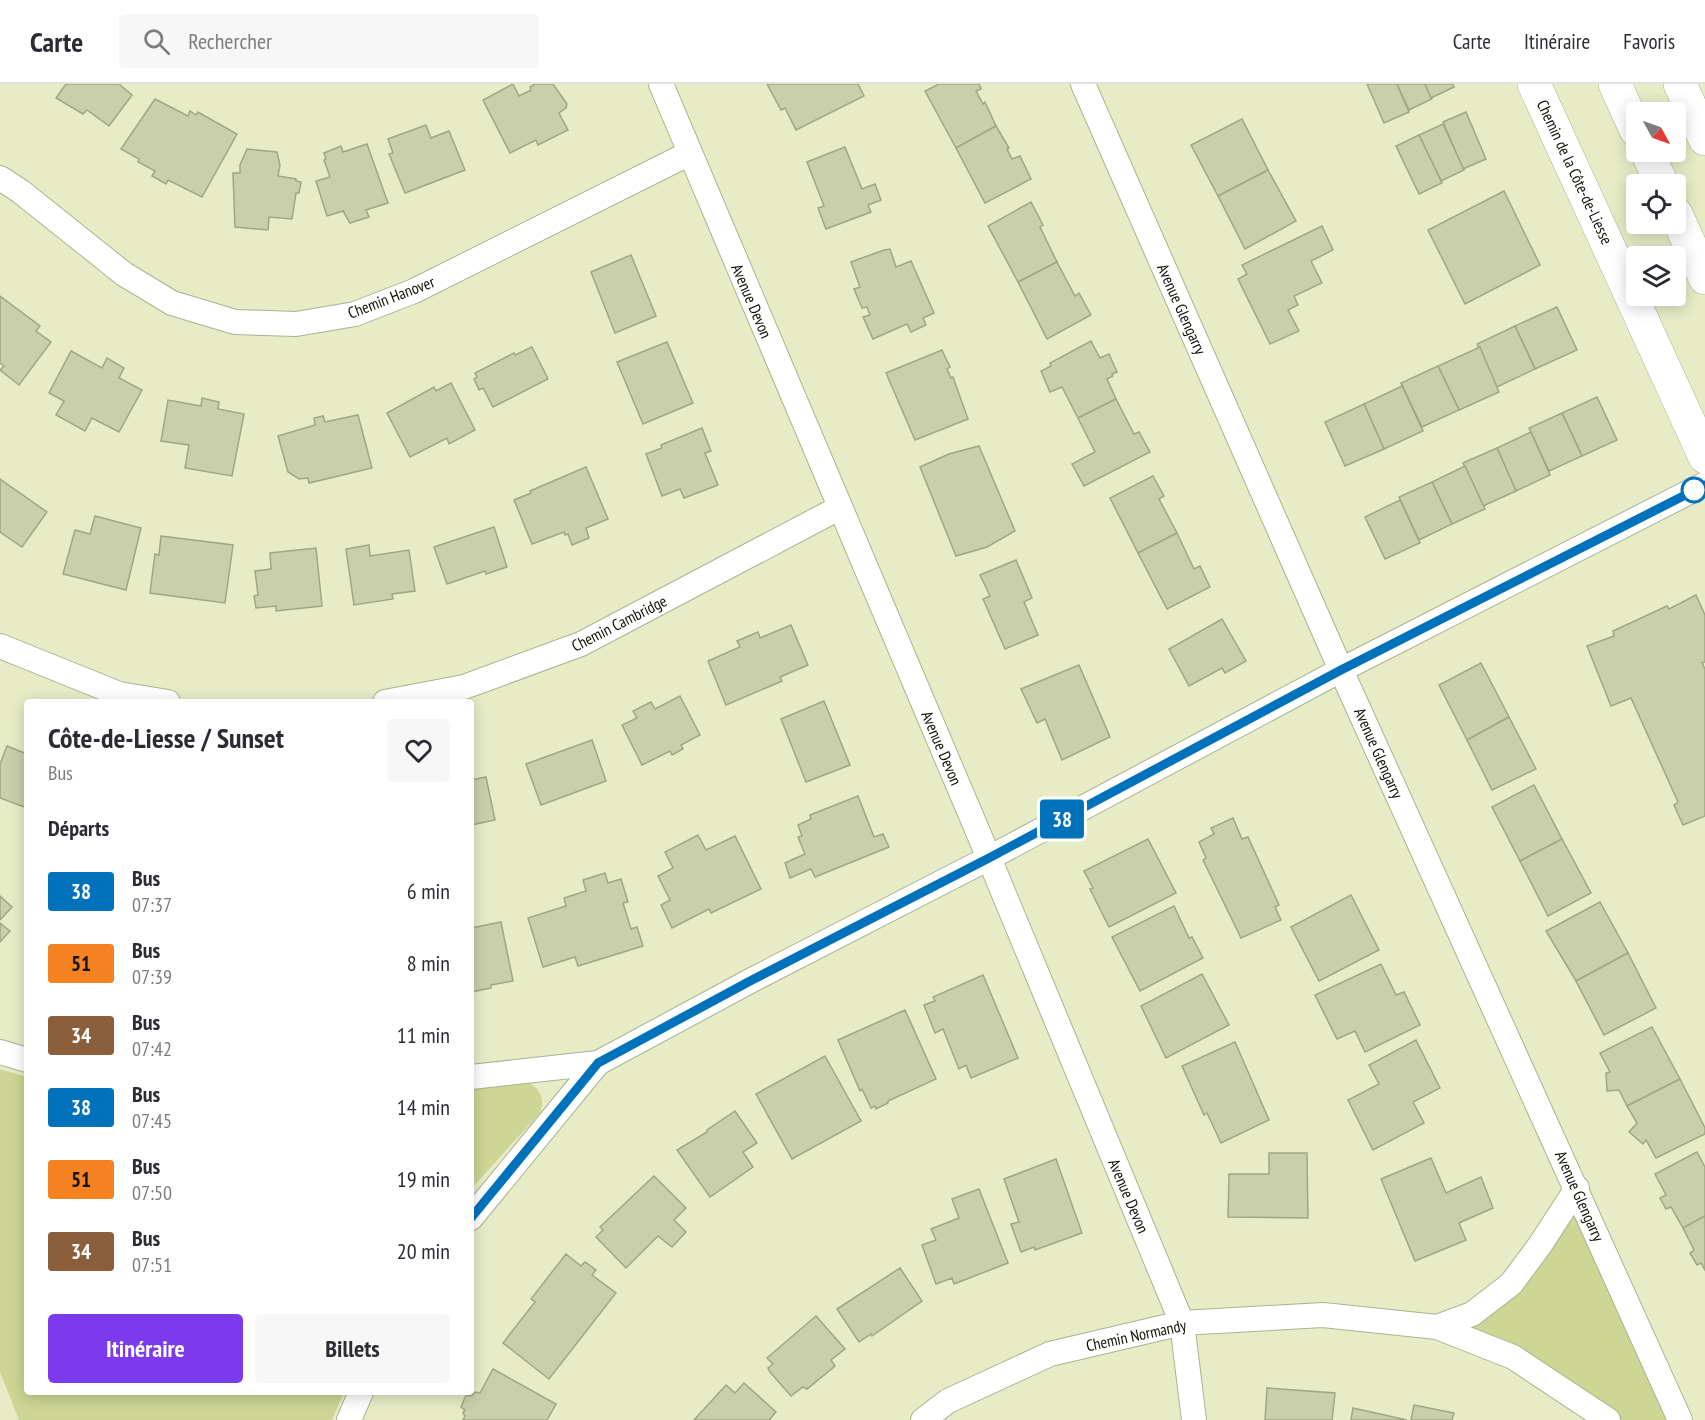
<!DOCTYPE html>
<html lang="fr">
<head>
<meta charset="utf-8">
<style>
	body { margin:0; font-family:"PT Sans Narrow",sans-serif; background:#f7f7f7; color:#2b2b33; height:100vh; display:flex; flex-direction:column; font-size:22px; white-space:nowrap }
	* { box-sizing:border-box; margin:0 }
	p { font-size:20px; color:#7c7c81 }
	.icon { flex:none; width:33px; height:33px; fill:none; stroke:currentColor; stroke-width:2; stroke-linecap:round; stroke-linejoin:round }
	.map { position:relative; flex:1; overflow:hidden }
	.drawer { position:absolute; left:24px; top:615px; width:450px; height:696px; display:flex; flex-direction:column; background:#fff; border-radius:6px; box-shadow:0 3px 15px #0003 }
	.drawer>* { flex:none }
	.badge { padding:0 12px; border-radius:4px; font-size:21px; line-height:39px }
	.needle { width:39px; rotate:130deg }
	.tools { position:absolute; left:1626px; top:18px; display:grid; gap:12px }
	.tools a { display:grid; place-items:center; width:60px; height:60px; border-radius:6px; background:#fff; box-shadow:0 3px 15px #0003; font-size:30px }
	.map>.badge { position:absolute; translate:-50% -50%; box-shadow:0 0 0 3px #fff }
	h2 { padding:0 24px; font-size:22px; line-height:54px }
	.round { display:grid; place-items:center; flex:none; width:63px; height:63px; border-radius:6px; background:#f7f7f7 }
	.headline { display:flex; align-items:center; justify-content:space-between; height:102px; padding:0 24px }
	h1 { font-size:28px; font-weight:600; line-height:45px }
	.button { display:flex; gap:12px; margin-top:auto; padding:12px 24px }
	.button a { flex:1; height:69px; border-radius:6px; background:#7c3aed; color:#fff; font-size:24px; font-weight:600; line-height:69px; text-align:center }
	.button a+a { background:#f7f7f7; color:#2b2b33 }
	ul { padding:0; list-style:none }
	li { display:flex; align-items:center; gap:18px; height:72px; padding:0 24px }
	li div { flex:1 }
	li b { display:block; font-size:22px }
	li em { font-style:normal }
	li .badge { min-width:66px; font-weight:700; text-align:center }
	header { display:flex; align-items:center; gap:36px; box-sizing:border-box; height:84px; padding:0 30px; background:#fff; border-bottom:2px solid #e1e1e2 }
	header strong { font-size:28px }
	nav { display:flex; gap:33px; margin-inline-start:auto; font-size:21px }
	.search { width:420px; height:54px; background:#f7f7f7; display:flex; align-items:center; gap:15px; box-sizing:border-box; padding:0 21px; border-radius:6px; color:#7c7c81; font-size:22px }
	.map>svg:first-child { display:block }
	.green { fill:#cdd694 }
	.building { fill:#cacfab; stroke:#a0a683; stroke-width:1.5 }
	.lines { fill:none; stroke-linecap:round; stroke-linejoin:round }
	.street-casing { stroke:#acb28e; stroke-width:26 }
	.secondary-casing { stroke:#acb28e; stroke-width:34 }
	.highway-casing { stroke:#acb28e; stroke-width:34 }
	.street { stroke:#fff; stroke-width:24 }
	.secondary { stroke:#fff; stroke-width:33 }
	.highway { stroke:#fff; stroke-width:33 }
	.line-casing { stroke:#fff; stroke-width:14 }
	.line { stroke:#0072bc; stroke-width:9 }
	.stop-dot { fill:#fff; stroke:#0072bc; stroke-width:3 }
	.labels { text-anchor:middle; stroke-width:4.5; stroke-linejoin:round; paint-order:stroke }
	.street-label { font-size:16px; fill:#0e1004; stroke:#fff }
</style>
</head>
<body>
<header>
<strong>Carte</strong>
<div class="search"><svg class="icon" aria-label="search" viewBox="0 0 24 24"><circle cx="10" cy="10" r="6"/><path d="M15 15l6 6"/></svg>Rechercher</div>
<nav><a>Carte</a><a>Itinéraire</a><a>Favoris</a></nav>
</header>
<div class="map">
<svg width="1705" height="1336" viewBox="0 0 1705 1336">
	<rect width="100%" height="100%" fill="#e7ecc7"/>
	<g class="green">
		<path d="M0,985L27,993V1308H344L332,1336H19L0,1288Z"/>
		<path d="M514,997C534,996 547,1009 540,1029L471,1105V1005Z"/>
		<path d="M1577,1104L1680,1336H1608L1437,1243L1472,1230Z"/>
	</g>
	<g class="building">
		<path d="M66,0H119L132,11L109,42L87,26L83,30L56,14Z"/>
		<path d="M513,0L519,12L531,6L530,3L535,0H553L567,20L566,24L559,29L568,46L538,61L536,56L510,69L483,16Z"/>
		<path d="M767,0H858L864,12L796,46L785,24L781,26Z"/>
		<path d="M939,0H979L981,5L976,7L983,20L985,18L996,42L956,64L925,7Z"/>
		<path d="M1367,0H1397L1409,28L1384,39Z"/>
		<path d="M1397,0H1425L1432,15L1409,26Z"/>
		<path d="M1425,0H1453L1454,3L1431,14Z"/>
		<path d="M155,15L188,32L190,27L196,31L198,28L237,50L202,113L168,96L166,100L152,92L155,87L138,78L139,75L121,65Z"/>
		<path d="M1466,28L1486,75L1463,85L1443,38Z"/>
		<path d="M1242,35L1268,86L1218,112L1191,61Z"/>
		<path d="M1443,40L1464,86L1441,97L1419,51Z"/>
		<path d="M426,41L431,54L449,47L465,86L405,109L389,70L393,69L388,55Z"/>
		<path d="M996,42L1009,64L1007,65L1012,75L1020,72L1031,95L985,119L956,64Z"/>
		<path d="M1419,51L1442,99L1419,110L1396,62Z"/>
		<path d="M367,60L388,119L366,126L369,133L350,139L343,127L327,132L316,97L330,93L324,76L326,75L324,69L341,62L343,68Z"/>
		<path d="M845,63L862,105L875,100L881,116L868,121L871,128L826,145L818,124L824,122L807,78Z"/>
		<path d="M247,65L277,68L280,81L278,92L296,95V97L301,98L299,109H296L292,135L269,133L268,146L235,143L233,89H240V81Z"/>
		<path d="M1268,86L1296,137L1245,165L1218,112Z"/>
		<path d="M1504,107L1540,181L1465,220L1428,146Z"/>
		<path d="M1031,118L1043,141L1040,143L1057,178L1018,198L988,142Z"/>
		<path d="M1322,142L1333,166L1311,177L1322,199L1294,212L1298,221L1288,226L1299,247L1270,260L1238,195L1247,190L1242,181Z"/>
		<path d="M890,165L896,183L911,177L934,229L923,234L926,241L911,248L907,240L873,255L863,233L870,231L867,223L862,224L854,205L860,203L851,178L884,166Z"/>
		<path d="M631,171L656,232L615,249L591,188Z"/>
		<path d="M1057,178L1075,212L1079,209L1091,231L1047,255L1018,198Z"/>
		<path d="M0,212L40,242L36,247L51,258L19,301L0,286L4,282L0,279Z"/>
		<path d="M1557,223L1577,266L1535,285L1515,242Z"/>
		<path d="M1515,242L1535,285L1497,303L1477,260Z"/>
		<path d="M1091,257L1100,274L1109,270L1117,288L1112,290L1113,292L1107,295L1116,315L1078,334L1062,303L1050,308L1041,287L1051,282L1050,279Z"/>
		<path d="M667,258L693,319L643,340L617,278Z"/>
		<path d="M532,263L548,295L493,323L483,304L479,306L474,295L477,293L475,289L514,269L515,271Z"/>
		<path d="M1480,263L1499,308L1459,326L1438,282Z"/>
		<path d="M942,266L950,283L947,285L951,294L953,293L968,335L915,356L886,289Z"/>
		<path d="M71,267L102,284L107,274L124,284L119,294L142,306L119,348L92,334L85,347L56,331L64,317L49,309Z"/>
		<path d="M1438,282L1459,326L1422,343L1401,299Z"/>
		<path d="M451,299L475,346L449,360L447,354L410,373L387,329L434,303L436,307Z"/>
		<path d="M1402,302L1423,347L1384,365L1364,320Z"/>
		<path d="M1597,313L1617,356L1582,372L1562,329Z"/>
		<path d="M202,314L219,318L218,325L244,330L232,392L185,384L189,361L161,357L168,316L201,322Z"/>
		<path d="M1116,315L1134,350L1139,348L1150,368L1084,402L1072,380L1095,368L1078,334Z"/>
		<path d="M1364,320L1384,365L1345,382L1325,338Z"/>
		<path d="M1562,329L1582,372L1549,387L1529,344Z"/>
		<path d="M358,331L372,384L309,399L308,394L299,395L288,388L278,352L315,341L314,334L323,332L325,338Z"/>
		<path d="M702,344L711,367L705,369L718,401L684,414L680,405L662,412L646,370L662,364L661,361Z"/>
		<path d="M1531,348L1550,391L1516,407L1497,364Z"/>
		<path d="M979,362L1015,447L987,463L956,472L920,383L949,370Z"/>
		<path d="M1497,364L1516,407L1483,422L1463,379Z"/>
		<path d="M1465,382L1485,425L1452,440L1432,398Z"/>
		<path d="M586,383L608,435L586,444L589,454L572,461L568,450L565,451L564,448L532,460L514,416L531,409L530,407Z"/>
		<path d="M1153,392L1164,412L1159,415L1177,449L1138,469L1110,414Z"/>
		<path d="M0,395L47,428L22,463L0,448Z"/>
		<path d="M1432,398L1452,440L1419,456L1399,413Z"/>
		<path d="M1400,416L1420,459L1385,475L1365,433Z"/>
		<path d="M95,432L141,444L126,506L63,490L75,446L90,450Z"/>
		<path d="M494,443L507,483L486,490L485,487L447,500L434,463Z"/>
		<path d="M1177,449L1194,485L1200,482L1210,503L1167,525L1138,469Z"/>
		<path d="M161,452L233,461L225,519L150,509L155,470L159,471Z"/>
		<path d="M369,461L370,472L409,466L415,507L392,510L393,515L354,521L346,465Z"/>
		<path d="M316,464L322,522L276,527V522L256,524L254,512L258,511L255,487L271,485L270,469Z"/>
		<path d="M1016,476L1032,514L1024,518L1038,551L1005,565L983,515L990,512L980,491Z"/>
		<path d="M1696,511L1705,531V578L1702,579L1705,585V732L1683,741L1674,721L1678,718L1631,614L1611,622L1587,562L1614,552L1613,547L1667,522L1669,525Z"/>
		<path d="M1222,535L1246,577L1225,589L1222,584L1189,602L1169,565Z"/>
		<path d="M791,541L808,581L780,593L782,597L726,621L708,577L740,563L737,557L758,548L760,554Z"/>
		<path d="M1481,579L1509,633L1467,656L1439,601Z"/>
		<path d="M1079,581L1110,653L1062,676L1045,635L1037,639L1021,605Z"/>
		<path d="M680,612L700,651L681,661L683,665L672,671L670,667L642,681L622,641L637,634L633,627L651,618L655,625Z"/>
		<path d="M824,617L850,681L806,698L781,635Z"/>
		<path d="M1509,633L1536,685L1492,706L1467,656Z"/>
		<path d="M592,656L606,697L541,721L526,680Z"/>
		<path d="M7,662L27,670V724L0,714V680Z"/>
		<path d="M486,693L495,736L471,741V696Z"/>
		<path d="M1534,701L1562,755L1520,777L1492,723Z"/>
		<path d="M858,712L874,753L883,750L889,763L815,793L811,785L790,794L785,779L805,770L798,753L802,752L798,741L811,735L810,731Z"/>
		<path d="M1233,734L1242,755L1248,753L1279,821L1275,823L1281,836L1241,854L1203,776L1206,774L1199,758L1214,750L1211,744Z"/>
		<path d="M698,751L706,766L735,752L761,805L711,829L709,825L672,844L661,821L670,816L658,792L673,784L665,768Z"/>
		<path d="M1148,755L1176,809L1109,843L1090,805L1093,804L1084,787Z"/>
		<path d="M1562,755L1591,809L1548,832L1520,777Z"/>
		<path d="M605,789L608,799L621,795L628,818L623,819L631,845L637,843L643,862L578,882L575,873L543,883L528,834L566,822L564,814L586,807L583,796Z"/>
		<path d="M1351,811L1379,866L1319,897L1291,843Z"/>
		<path d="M0,812L12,823L0,836Z"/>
		<path d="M1600,818L1628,869L1576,897L1546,847Z"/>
		<path d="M1174,822L1189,854L1192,853L1203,874L1140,907L1112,853Z"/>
		<path d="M501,838L513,897L491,901V904L471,908V844Z"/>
		<path d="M0,839L10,847L0,858Z"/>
		<path d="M1628,869L1656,924L1604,951L1576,897Z"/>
		<path d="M1381,880L1396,911L1404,908L1420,941L1365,968L1355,947L1337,955L1315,911Z"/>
		<path d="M1202,890L1229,941L1166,974L1141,922Z"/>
		<path d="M983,891L1018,974L971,994L966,981L959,985L943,945L935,949L924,921L935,917L933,913Z"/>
		<path d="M905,926L936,995L888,1017V1019L876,1025L875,1022L871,1024L862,1005L860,1007L838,956Z"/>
		<path d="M1652,943L1680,995L1627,1022L1619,1006L1607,1007L1606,989L1610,988L1600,969Z"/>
		<path d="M1416,956L1440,1004L1413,1018L1424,1039L1373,1066L1348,1016L1379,1000L1369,981Z"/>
		<path d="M1235,958L1269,1036L1221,1059L1207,1029L1204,1031L1182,982Z"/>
		<path d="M825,972L861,1037L792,1075L756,1010Z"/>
		<path d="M1680,995L1705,1044V1050L1656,1074L1646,1056L1643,1060L1629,1048L1637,1039L1627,1022Z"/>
		<path d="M735,1027L757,1059L743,1068L753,1083L710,1113L677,1066L707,1048V1046Z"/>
		<path d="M1697,1068L1705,1083V1132L1683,1144L1671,1123L1666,1125L1660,1114L1666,1111L1655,1090Z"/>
		<path d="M1269,1069H1307L1308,1134L1228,1133L1229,1090H1269Z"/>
		<path d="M1431,1074L1446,1109L1481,1093L1493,1124L1459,1139L1466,1156L1415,1177L1381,1095Z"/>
		<path d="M1056,1075L1082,1149L1035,1166L1034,1163L1021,1168L1011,1140L1019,1138L1004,1095Z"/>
		<path d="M654,1092L686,1124L674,1136L686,1148L672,1163L658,1152L626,1184L596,1153L603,1146L600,1143Z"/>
		<path d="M979,1105L1008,1179L954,1200L952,1194L936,1200L922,1161L936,1156L931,1145L959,1134L952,1115Z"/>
		<path d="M1705,1132V1186L1701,1179L1697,1181L1690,1169L1694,1166L1683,1144Z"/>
		<path d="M566,1170L581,1182L585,1178L596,1186L592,1191L616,1209L549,1295L503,1259L535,1218L531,1215Z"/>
		<path d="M900,1184L922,1217L872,1252L871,1250L859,1258L837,1225Z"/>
		<path d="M816,1232L845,1265L831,1276L835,1282L807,1305L803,1303L791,1312L770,1288L768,1284L773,1280L767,1274Z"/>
		<path d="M493,1285L556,1320L547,1336H463L465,1332L463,1329L465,1326L461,1323L466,1311L471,1312L476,1308L480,1309Z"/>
		<path d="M744,1299L776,1328L769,1336H694L726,1301L735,1309Z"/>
		<path d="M1267,1304L1335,1309L1332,1336H1265Z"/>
		<path d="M1414,1321L1454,1329L1452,1336H1411Z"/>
		<path d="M1353,1324L1407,1336H1351Z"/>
	</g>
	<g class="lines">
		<defs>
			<g id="street">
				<path d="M661,0L989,774L1182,1239L1194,1336"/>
				<path d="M1083,0L1341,586L1680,1336"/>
				<path d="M0,94L20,107L124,190L172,219L235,238L296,240L355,230L414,207L690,69"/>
				<path d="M0,562L119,610L168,618"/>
				<path d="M385,618L464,603L581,560L839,424"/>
				<path d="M0,968L27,976"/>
				<path d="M471,993L598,979L752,896L989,774L1341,586L1705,400"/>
				<path d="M471,1134L598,979"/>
				<path d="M1437,1243L1472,1230L1511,1200L1540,1161L1577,1104"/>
				<path d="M349,1336L361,1308"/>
				<path d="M923,1336L948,1317L1050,1270L1182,1239L1323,1231L1437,1243L1513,1273L1608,1336"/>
			</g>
			<path id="secondary" d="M1534,0L1705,373"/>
			<g id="highway">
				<path d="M1615,0L1636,46"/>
				<path d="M1680,0L1705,55"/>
				<path d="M1647,68L1662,100"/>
				<path d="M1676,130L1705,194"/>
			</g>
		</defs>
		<use href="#street" class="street-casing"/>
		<use href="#secondary" class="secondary-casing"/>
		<use href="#highway" class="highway-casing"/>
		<use href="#street" class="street"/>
		<use href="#secondary" class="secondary"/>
		<use href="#highway" class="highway"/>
	</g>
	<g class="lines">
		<defs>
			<path id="line" d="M471,1134L598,979L752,896L989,774L1341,586L1705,401"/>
		</defs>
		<use href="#line" class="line-casing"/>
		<use href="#line" class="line"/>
	</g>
	<circle class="stop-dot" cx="1694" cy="406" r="12"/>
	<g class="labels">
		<g class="street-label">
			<text transform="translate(1575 88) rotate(65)" y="6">Chemin de la Côte-de-Liesse</text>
			<text transform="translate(391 213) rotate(-21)" y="6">Chemin Hanover</text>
			<text transform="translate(752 217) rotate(67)" y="6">Avenue Devon</text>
			<text transform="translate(1182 225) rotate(66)" y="6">Avenue Glengarry</text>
			<text transform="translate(619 539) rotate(-27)" y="6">Chemin Cambridge</text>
			<text transform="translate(942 664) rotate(67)" y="6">Avenue Devon</text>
			<text transform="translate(1379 669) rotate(66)" y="6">Avenue Glengarry</text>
			<text transform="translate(1129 1112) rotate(67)" y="6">Avenue Devon</text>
			<text transform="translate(1580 1112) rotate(66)" y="6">Avenue Glengarry</text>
			<text transform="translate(1136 1251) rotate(-12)" y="6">Chemin Normandy</text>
		</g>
	</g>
</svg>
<div class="tools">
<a><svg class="needle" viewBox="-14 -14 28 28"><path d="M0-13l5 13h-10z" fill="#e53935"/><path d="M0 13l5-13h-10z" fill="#7c7c81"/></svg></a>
<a><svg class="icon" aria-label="locate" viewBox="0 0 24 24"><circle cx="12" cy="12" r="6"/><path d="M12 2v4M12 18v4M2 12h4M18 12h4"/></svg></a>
<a><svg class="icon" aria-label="layers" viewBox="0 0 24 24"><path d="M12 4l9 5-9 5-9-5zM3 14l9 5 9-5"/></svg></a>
</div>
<b class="badge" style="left:1062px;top:735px;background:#0072bc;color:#fff">38</b>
<section class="drawer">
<div class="headline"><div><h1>Côte-de-Liesse / Sunset</h1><p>Bus</p></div><a class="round"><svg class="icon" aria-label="heart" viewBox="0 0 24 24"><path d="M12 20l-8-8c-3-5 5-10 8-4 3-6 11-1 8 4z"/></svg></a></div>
<h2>Départs</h2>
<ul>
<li><span class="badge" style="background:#0072bc;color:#fff">38</span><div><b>Bus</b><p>07:37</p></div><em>6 min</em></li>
<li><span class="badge" style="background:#f58220;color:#111">51</span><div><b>Bus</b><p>07:39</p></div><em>8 min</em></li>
<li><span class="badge" style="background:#8b5e3c;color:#fff">34</span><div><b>Bus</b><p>07:42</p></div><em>11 min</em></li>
<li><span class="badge" style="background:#0072bc;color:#fff">38</span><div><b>Bus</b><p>07:45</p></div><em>14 min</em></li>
<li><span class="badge" style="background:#f58220;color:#111">51</span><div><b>Bus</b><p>07:50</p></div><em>19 min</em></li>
<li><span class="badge" style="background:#8b5e3c;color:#fff">34</span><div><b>Bus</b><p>07:51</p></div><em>20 min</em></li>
</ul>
<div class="button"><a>Itinéraire</a><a>Billets</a></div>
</section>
</div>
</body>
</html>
